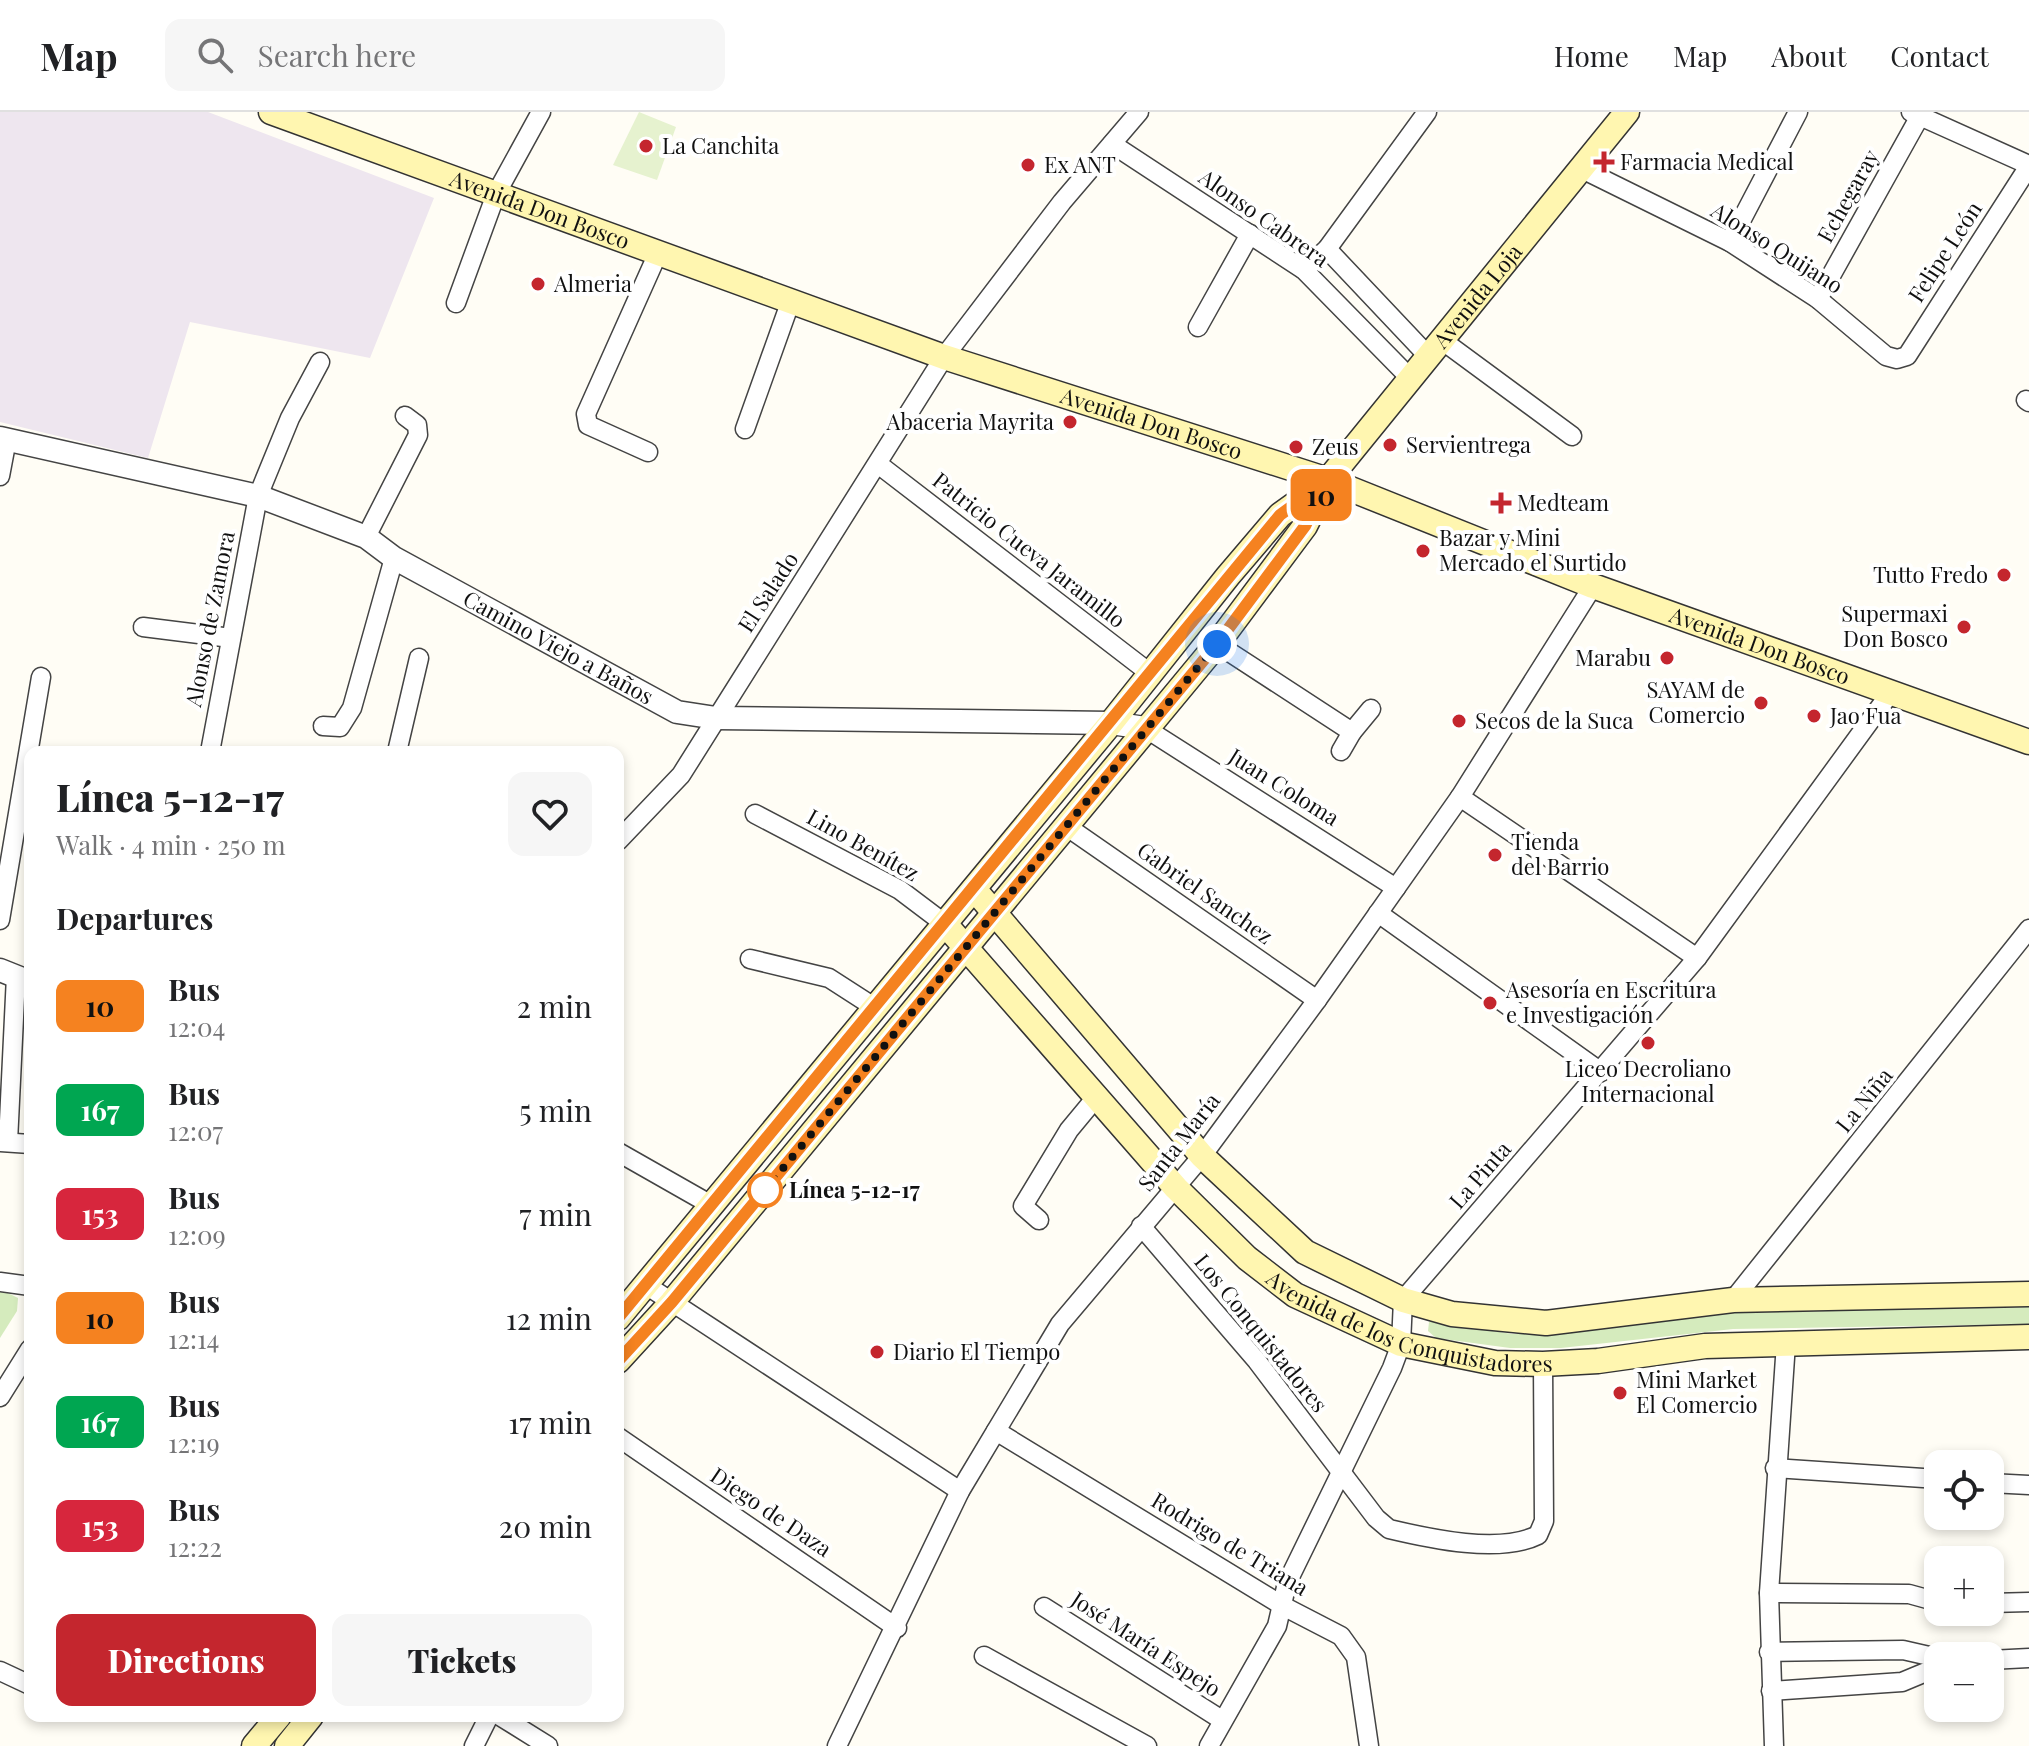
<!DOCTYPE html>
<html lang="en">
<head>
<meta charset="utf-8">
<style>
	body { margin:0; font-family:"Playfair Display",serif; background:#f6f6f6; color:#202124; height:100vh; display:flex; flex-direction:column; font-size:30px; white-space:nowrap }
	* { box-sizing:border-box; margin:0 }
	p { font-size:26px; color:#757577 }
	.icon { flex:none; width:44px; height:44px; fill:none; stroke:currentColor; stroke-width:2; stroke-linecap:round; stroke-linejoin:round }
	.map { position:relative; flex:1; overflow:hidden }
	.details { position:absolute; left:24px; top:634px; width:600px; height:976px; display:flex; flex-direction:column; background:#fff; border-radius:16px; box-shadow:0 4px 12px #0003 }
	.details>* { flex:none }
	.badge { padding:0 16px; border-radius:12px; font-size:28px; line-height:52px }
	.controls { position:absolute; left:1924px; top:1338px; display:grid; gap:16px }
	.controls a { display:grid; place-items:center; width:80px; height:80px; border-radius:16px; background:#fff; box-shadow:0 4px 12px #0003; font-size:40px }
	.you { position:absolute; width:40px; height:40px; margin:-20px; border:6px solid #fff; border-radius:50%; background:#1a73e8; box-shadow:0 0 0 12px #1a73e833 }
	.map>.badge { position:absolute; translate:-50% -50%; box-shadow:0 0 0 4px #fff }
	h2 { padding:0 32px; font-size:30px; line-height:72px }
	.round { display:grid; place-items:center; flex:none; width:84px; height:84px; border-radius:16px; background:#f6f6f6 }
	.headline { display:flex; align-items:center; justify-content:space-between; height:136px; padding:0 32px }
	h1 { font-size:38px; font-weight:800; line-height:60px }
	.primary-button { display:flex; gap:16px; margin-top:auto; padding:16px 32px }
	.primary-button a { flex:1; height:92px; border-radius:16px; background:#c4262e; color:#fff; font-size:32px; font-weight:800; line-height:92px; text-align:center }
	.primary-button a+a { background:#f6f6f6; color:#202124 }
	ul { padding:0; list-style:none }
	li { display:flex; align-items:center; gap:24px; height:104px; padding:0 32px }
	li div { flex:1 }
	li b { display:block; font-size:30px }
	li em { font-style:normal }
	li .badge { min-width:88px; font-weight:700; text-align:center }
	header { display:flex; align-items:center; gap:48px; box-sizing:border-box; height:112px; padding:0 40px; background:#fff; border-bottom:2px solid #e0e0e0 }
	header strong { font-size:38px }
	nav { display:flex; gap:44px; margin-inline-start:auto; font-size:28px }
	.search { width:560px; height:72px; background:#f6f6f6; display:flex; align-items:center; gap:20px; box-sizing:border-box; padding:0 28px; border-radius:16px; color:#757577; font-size:30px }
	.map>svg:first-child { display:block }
	.industrial { fill:#eee6ef }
	.green { fill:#d5ebbd }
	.pitch { fill:#e6f2cf }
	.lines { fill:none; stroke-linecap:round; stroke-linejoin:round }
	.minor-casing { stroke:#444; stroke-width:21 }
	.tertiary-casing { stroke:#444; stroke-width:25 }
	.secondary-casing { stroke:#333; stroke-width:27 }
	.minor { stroke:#fff; stroke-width:18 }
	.tertiary { stroke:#fff; stroke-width:22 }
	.secondary { stroke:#fff6b0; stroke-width:24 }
	.line-casing { stroke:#fff; stroke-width:18 }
	.line { stroke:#f58220; stroke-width:12 }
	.walk { stroke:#111; stroke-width:8; stroke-dasharray:0 14.4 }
	.poi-dot { fill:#c4262e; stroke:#fff; stroke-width:3 }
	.stop-dot { fill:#fff; stroke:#f58220; stroke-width:4 }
	.labels { text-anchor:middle; stroke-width:8; stroke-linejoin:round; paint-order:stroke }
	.poi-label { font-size:22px; fill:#111; stroke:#fff; text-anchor:start }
	.street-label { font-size:22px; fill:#111; stroke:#fff }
	.stop-label { font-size:22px; font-weight:bold; fill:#111; stroke:#fff; text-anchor:start }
</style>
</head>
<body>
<header>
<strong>Map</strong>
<div class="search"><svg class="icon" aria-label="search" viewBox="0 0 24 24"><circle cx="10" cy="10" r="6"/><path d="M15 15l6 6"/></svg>Search here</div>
<nav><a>Home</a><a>Map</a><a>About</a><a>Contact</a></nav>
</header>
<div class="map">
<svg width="2029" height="1634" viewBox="0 0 2029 1634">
	<rect width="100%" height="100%" fill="#fffdf5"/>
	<path class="industrial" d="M0,0H208L434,86L370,246L190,210L148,346L0,310Z"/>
	<g class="green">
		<path d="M0,1177L18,1186L17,1199L0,1226Z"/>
		<path d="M2029,1195V1212L1733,1217L1561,1236H1510L1436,1226L1428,1219L1429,1210H1439L1512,1222H1560L1733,1201Z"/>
	</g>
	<path class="pitch" d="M639,0L676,15L657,68L613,53Z"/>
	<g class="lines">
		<defs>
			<g id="minor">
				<path d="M1911,0L2029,53"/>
				<path d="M1112,32L1304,158L1411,267"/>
				<path d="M1580,56L1730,130L1818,187L1886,244L1897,247L1907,244L2029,54"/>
				<path d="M1730,130L1798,0"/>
				<path d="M1327,137L1430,246"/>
				<path d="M1304,158L1327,137L1427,0"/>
				<path d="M1818,187L1920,4"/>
				<path d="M456,191L496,82L541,0"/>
				<path d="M1198,215L1250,122"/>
				<path d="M1443,229L1572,324"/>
				<path d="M2026,288L2029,290"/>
				<path d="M745,317L790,191"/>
				<path d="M648,340L588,313L586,302L658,141"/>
				<path d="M878,352L1151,562"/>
				<path d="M0,364L7,327"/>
				<path d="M366,425L418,323L417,313L405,304"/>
				<path d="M143,515L231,526"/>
				<path d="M1217,532L1352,620L1371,597"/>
				<path d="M323,614L340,615L352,596L394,446"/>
				<path d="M1145,616L1396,776"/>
				<path d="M1341,639L1352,620"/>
				<path d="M210,640L258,384L290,306L320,250"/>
				<path d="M397,640L419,546"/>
				<path d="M1460,685L1697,846"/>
				<path d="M755,702L900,778L945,812"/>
				<path d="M1066,714L1317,888"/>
				<path d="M618,729L681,663L944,245L1062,90L1139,0"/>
				<path d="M1378,801L1601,960"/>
				<path d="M0,808L41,565"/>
				<path d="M750,847L829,866L874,895"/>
				<path d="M0,1030L30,1032"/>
				<path d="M8,1030L16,864"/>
				<path d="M618,1040L713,1094"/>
				<path d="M1039,1108L1023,1094L1069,1018L1098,983"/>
				<path d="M1141,1114L1257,1249L1376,1406L1389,1417C1431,1427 1500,1442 1538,1423L1544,1409L1543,1252"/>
				<path d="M0,1170L30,1174"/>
				<path d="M646,1173L960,1379"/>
				<path d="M1733,1188L2029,817"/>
				<path d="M0,1285L30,1237"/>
				<path d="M996,1319L1283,1494L1341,1524L1356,1545L1369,1634"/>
				<path d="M618,1325L897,1516"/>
				<path d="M1775,1356L1938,1367"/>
				<path d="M1990,1371L2029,1373"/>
				<path d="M1769,1481L1909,1482L1938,1490"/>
				<path d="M1990,1491L2029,1490"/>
				<path d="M1044,1495L1222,1608"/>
				<path d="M1769,1540L1903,1538L1938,1546"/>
				<path d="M984,1544L1147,1634"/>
				<path d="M1990,1548L2029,1546"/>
				<path d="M0,1559L30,1573"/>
				<path d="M1771,1579L1902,1570L1938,1555"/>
				<path d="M500,1604L548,1634"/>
				<path d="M474,1634L489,1604"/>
				<path d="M837,1634L960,1379L1060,1212L1202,1044L1317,888L1460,685L1593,474"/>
				<path d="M1209,1634L1277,1514L1287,1471L1392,1256L1401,1232L1403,1188L1697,846L1891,580"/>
				<path d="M1774,1634L1769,1481L1786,1231"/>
			</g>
			<g id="tertiary">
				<path id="s1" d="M0,326L258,384L366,425L394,446L677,600L716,606L1111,611L1145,616"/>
				<path d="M0,858L30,870"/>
			</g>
			<g id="secondary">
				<path id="s2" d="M271,0L944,245L1328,368L1593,474L2029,630"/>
				<path d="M974,777L1202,1044L1305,1140L1403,1188L1452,1202L1546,1211L1733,1188L2029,1182"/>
				<path id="s3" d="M945,812L1176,1076L1247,1146L1295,1183L1401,1232L1495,1251L1543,1252L1598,1249L1705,1234L2029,1225"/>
				<path d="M618,1206L1111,611L1228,464L1280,403L1326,370"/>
				<path id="s4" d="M618,1249L672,1190L1217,532L1305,414L1328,368L1627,0"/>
				<path d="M254,1634L279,1604"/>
				<path d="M287,1634L311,1604"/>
			</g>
		</defs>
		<use href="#minor" class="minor-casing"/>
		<use href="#tertiary" class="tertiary-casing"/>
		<use href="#secondary" class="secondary-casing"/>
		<use href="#minor" class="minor"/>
		<use href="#tertiary" class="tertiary"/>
		<use href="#secondary" class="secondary"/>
	</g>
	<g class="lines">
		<defs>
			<path id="line" d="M618,1206L1280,403L1328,368L1305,414L1217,532L672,1190L618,1249"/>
		</defs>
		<use href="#line" class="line-casing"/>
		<use href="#line" class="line"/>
		<path class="walk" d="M765,1078L1217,532"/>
	</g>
	<g class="poi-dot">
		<circle cx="646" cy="34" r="8"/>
		<path d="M1600 38h8v8h8v8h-8v8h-8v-8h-8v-8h8z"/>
		<circle cx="1028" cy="53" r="8"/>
		<circle cx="538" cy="172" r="8"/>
		<circle cx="1070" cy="310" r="8"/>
		<circle cx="1390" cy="333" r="8"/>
		<circle cx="1296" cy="335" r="8"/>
		<path d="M1497 379h8v8h8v8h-8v8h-8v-8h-8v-8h8z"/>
		<circle cx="1423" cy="439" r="8"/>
		<circle cx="2004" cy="463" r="8"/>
		<circle cx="1964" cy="515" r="8"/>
		<circle cx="1667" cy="546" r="8"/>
		<circle cx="1761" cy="591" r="8"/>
		<circle cx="1814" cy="604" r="8"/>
		<circle cx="1459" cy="609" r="8"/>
		<circle cx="1495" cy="743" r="8"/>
		<circle cx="1490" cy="891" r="8"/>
		<circle cx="1648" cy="931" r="8"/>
		<circle cx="877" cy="1240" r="8"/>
		<circle cx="1620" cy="1281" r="8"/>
	</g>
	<circle class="stop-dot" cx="765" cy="1078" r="16"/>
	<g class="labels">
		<g class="poi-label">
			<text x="662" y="42">La Canchita</text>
			<text x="1620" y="58">Farmacia Medical</text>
			<text x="1044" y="61">Ex ANT</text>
			<text x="554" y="180">Almeria</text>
			<text x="1054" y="318" text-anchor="end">Abaceria Mayrita</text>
			<text x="1406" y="341">Servientrega</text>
			<text x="1312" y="343">Zeus</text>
			<text x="1517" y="399">Medteam</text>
			<text x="1439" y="434">Bazar y Mini<tspan x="1439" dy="25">Mercado el Surtido</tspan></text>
			<text x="1988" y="471" text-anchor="end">Tutto Fredo</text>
			<text x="1948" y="510" text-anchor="end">Supermaxi<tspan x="1948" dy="25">Don Bosco</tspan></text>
			<text x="1651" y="554" text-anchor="end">Marabu</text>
			<text x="1745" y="586" text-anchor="end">SAYAM de<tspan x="1745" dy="25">Comercio</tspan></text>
			<text x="1830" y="612">Jao Fua</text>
			<text x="1475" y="617">Secos de la Suca</text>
			<text x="1511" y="738">Tienda<tspan x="1511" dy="25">del Barrio</tspan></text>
			<text x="1506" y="886">Asesoría en Escritura<tspan x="1506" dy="25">e Investigación</tspan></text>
			<text x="1648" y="965" text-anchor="middle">Liceo Decroliano<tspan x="1648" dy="25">Internacional</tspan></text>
			<text x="893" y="1248">Diario El Tiempo</text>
			<text x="1636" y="1276">Mini Market<tspan x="1636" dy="25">El Comercio</tspan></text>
		</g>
		<g class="street-label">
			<text transform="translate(1848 84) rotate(-61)" y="8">Echegaray</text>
			<text dy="8" stroke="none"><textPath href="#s2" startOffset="286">Avenida Don Bosco</textPath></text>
			<text transform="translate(1264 106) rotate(35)" y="8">Alonso Cabrera</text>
			<text transform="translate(1777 136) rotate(32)" y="8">Alonso Quijano</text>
			<text transform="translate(1945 140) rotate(-57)" y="8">Felipe León</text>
			<text dy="8" stroke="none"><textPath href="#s4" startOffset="1370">Avenida Loja</textPath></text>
			<text dy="8" stroke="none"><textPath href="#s2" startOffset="934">Avenida Don Bosco</textPath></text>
			<text transform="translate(1029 438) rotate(38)" y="8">Patricio Cueva Jaramillo</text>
			<text transform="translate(768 480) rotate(-57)" y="8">El Salado</text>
			<text transform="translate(210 507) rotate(-79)" y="8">Alonso de Zamora</text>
			<text dy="8" stroke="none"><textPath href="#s2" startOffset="1582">Avenida Don Bosco</textPath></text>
			<text dy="8" stroke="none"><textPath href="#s1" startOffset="602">Camino Viejo a Baños</textPath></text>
			<text transform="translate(1284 675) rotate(32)" y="8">Juan Coloma</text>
			<text transform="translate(863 733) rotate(29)" y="8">Lino Benítez</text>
			<text transform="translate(1205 781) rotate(35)" y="8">Gabriel Sanchez</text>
			<text transform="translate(1864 988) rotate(-51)" y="8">La Niña</text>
			<text transform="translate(1179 1030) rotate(-52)" y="8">Santa María</text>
			<text transform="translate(1480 1063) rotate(-49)" y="8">La Pinta</text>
			<text dy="8" stroke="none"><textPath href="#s3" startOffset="630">Avenida de los Conquistadores</textPath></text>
			<text transform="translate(1261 1221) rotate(51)" y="8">Los Conquistadores</text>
			<text transform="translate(771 1400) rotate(34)" y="8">Diego de Daza</text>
			<text transform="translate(1230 1432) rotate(31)" y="8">Rodrigo de Triana</text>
			<text transform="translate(1146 1532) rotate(33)" y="8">José María Espejo</text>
		</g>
		<g class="stop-label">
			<text x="789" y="1086">Línea 5-12-17</text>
		</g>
	</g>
</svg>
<div class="controls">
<a><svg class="icon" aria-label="locate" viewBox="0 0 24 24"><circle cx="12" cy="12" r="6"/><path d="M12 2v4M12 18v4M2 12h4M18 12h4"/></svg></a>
<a>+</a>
<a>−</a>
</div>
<div class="you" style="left:1217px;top:532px"></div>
<b class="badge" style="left:1321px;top:383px;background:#f58220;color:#111">10</b>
<section class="details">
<div class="headline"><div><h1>Línea 5-12-17</h1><p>Walk · 4 min · 250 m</p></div><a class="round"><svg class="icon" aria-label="heart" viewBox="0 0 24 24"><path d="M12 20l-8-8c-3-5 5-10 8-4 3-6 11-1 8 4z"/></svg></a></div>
<h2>Departures</h2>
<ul>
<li><span class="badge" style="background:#f58220;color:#111">10</span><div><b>Bus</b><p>12:04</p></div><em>2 min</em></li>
<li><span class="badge" style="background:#00a651;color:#fff">167</span><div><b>Bus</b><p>12:07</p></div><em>5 min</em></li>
<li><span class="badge" style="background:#d7263d;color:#fff">153</span><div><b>Bus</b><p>12:09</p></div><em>7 min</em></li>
<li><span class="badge" style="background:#f58220;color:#111">10</span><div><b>Bus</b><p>12:14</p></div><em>12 min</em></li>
<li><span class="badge" style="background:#00a651;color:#fff">167</span><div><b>Bus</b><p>12:19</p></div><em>17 min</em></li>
<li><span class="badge" style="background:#d7263d;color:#fff">153</span><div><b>Bus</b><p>12:22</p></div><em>20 min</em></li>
</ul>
<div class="primary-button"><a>Directions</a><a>Tickets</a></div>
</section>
</div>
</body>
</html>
